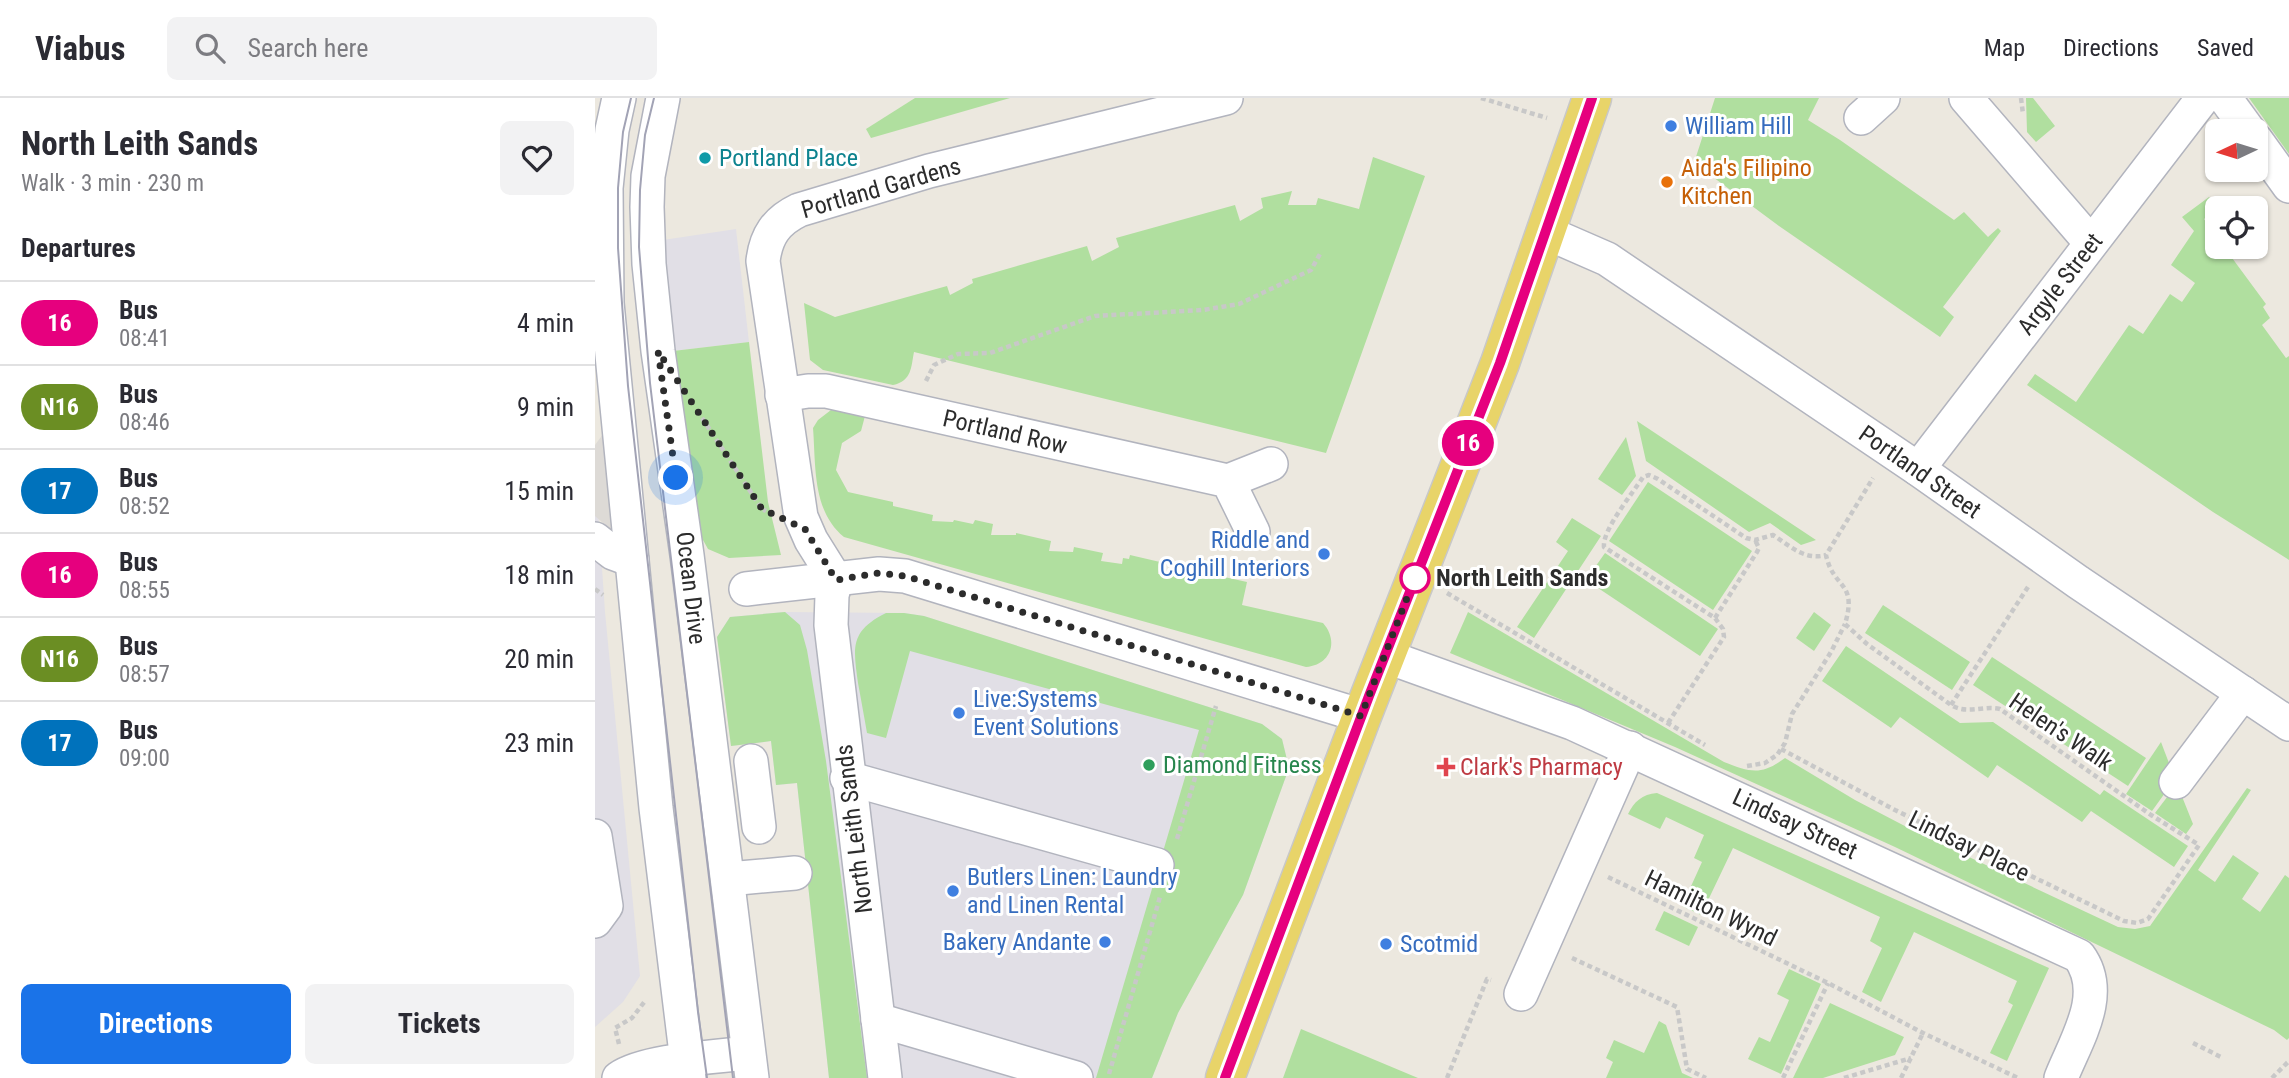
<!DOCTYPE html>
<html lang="en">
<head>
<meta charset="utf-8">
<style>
	body { margin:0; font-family:"Roboto Condensed",sans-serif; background:#f2f2f3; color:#2b2b33; height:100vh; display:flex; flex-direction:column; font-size:26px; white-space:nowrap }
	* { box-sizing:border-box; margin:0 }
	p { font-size:23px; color:#7c7c81 }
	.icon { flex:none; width:38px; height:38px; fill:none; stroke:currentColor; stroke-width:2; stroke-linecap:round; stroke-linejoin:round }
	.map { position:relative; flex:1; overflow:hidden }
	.drawer { display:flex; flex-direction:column; background:#fff; width:595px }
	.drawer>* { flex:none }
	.badge { padding:0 14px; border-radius:23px; font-size:24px; line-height:46px }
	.needle { width:46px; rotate:266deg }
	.tools { position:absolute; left:1610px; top:21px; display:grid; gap:14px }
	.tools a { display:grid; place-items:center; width:63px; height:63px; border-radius:10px; background:#fff; box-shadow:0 2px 5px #0004; font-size:35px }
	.you { position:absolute; width:35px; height:35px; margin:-18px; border:5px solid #fff; border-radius:50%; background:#1a73e8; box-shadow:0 0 0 10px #1a73e833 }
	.map>.badge { position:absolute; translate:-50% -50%; box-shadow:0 0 0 4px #fff }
	h2 { padding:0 21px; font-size:26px; line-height:63px }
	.round { display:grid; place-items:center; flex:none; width:74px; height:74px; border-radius:10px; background:#f2f2f3 }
	.overview { display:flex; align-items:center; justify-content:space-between; height:119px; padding:0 21px }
	h1 { font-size:33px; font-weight:700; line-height:52px }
	.button { display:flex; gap:14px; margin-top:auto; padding:14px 21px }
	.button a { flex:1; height:80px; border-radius:10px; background:#1a73e8; color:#fff; font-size:28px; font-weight:700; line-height:80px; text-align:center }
	.button a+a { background:#f2f2f3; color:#2b2b33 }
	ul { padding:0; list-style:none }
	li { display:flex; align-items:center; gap:21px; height:84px; padding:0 21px; border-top:2px solid #e1e1e2 }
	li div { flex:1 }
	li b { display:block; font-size:26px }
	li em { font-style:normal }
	li .badge { min-width:77px; font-weight:700; text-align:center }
	header { display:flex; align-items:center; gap:42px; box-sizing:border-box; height:98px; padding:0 35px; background:#fff; border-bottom:2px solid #e1e1e2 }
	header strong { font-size:33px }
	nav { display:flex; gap:38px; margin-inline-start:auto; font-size:24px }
	.search { width:490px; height:63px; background:#f2f2f3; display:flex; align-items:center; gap:18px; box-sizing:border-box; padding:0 24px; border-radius:10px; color:#7c7c81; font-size:26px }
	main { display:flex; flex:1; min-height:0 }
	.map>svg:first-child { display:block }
	.industrial { fill:#e1dfe6 }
	.green { fill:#b0df9f }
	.plaza { fill:#dddad6 }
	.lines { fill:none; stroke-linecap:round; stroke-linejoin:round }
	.minor-casing { stroke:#b2b4be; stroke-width:36 }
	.major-casing { stroke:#c8c8c8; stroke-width:41 }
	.path { stroke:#c8c8c8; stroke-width:4.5; stroke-dasharray:5 3.5; stroke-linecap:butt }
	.minor { stroke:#fff; stroke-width:33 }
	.major { stroke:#e8d469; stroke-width:38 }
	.tram { stroke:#a2a3b5; stroke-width:2 }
	.line-casing { stroke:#fff; stroke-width:16 }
	.line { stroke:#e6007e; stroke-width:10 }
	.walk { stroke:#2c2c2c; stroke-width:7; stroke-dasharray:0 12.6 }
	.shop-dot { fill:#3f7fe0; stroke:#fff; stroke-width:2.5 }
	.culture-dot { fill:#0f9aa8; stroke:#fff; stroke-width:2.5 }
	.food-dot { fill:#e8710a; stroke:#fff; stroke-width:2.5 }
	.stop-dot { fill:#fff; stroke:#e6007e; stroke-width:3.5 }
	.leisure-dot { fill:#2e9e5b; stroke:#fff; stroke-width:2.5 }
	.health-dot { fill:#e0444e; stroke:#fff; stroke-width:2.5 }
	.labels { text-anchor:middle; stroke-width:6; stroke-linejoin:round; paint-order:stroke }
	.shop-label { font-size:24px; fill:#366cbe; stroke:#fff; text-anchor:start }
	.culture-label { font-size:24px; fill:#0d838f; stroke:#fff; text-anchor:start }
	.food-label { font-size:24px; fill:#c56008; stroke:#fff; text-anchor:start }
	.street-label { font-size:24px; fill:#2c2c2c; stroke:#fff }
	.stop-label { font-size:24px; font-weight:bold; fill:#2c2c2c; stroke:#fff; text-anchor:start }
	.leisure-label { font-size:24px; fill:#27864d; stroke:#fff; text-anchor:start }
	.health-label { font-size:24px; fill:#be3a42; stroke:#fff; text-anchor:start }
</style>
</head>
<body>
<header>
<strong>Viabus</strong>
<div class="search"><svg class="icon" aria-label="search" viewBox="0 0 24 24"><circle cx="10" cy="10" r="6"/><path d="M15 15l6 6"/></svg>Search here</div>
<nav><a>Map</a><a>Directions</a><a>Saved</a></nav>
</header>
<main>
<section class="drawer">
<div class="overview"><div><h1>North Leith Sands</h1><p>Walk · 3 min · 230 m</p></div><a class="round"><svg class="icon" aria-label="heart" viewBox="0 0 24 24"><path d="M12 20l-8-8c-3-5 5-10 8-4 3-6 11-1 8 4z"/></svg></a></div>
<h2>Departures</h2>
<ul>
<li><span class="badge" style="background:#e6007e;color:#fff">16</span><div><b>Bus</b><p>08:41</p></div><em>4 min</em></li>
<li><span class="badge" style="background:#6b8e23;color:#fff">N16</span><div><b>Bus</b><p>08:46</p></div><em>9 min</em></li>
<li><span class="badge" style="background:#0072bc;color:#fff">17</span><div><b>Bus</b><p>08:52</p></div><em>15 min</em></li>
<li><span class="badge" style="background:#e6007e;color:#fff">16</span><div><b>Bus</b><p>08:55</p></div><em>18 min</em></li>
<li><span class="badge" style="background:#6b8e23;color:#fff">N16</span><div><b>Bus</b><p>08:57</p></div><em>20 min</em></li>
<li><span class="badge" style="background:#0072bc;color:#fff">17</span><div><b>Bus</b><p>09:00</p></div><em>23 min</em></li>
</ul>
<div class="button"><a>Directions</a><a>Tickets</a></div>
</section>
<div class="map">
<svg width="1694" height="980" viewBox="0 0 1694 980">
	<rect width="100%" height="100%" fill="#ece8df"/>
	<g class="industrial">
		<path d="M141,131L154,244L78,253L68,142Z"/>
		<path d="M0,367L10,514L45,878L28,904L0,929Z"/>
		<path d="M190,514L309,515L329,518L667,626L687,641L694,670L648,797L583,915L557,980H234L202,685L181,687L176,643L136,648L122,539L135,519Z"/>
	</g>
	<g class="green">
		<path d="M320,0H415L276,40L271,31Z"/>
		<path d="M1120,0H1224L1213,22L1245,42L1359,122L1369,114L1393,139L1403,130L1406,133L1348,209L1359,219L1345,239L1184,128L1099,65Z"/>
		<path d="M1431,0H1438L1460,28L1441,44L1432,34Z"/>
		<path d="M1654,0H1694V56Z"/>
		<path d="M778,59L830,78L731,355L319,254C316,269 317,283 298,287L228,272L215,262L209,205L240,219L352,188L355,197L378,185L377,181L492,148L497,163L524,149L521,140L640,107L645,123L668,110L666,100L697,93L693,107H721L723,100L764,111Z"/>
		<path d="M1614,99L1623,110L1609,121L1622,139V149H1629L1671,206L1668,209L1675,220L1667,227L1691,260L1694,258V462L1618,414L1432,287L1440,276L1481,304L1534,227L1548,236L1575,196L1587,204L1600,185L1576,167L1599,133L1587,119Z"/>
		<path d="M154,244L173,404L186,457L134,460L113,451L98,424L78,253Z"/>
		<path d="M236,312L270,318L266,333L247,345L241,372L253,394L298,404V408L338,417L337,423L358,424L359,422L378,426L380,422L398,426L396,437H421V435L456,443L454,453L478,454L479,449L508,455L506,463L527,466L528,460L534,461L535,457L565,464L563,476H582L584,469L652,484L647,507L728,525C744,543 736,567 711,569L249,439C217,413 221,368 218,330L223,322Z"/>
		<path d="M1042,323L1221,442L1206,447L1175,425L1154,434L1051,363Z"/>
		<path d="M1031,339L1041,378L1027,397L1003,381Z"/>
		<path d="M1053,384L1157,453L1118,512L1014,443Z"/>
		<path d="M977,420L1006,438L939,540L922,529L973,453L961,444Z"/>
		<path d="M1010,455L1123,531L1105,558L991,482Z"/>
		<path d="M1288,507L1375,564L1357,592L1270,535Z"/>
		<path d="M190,514L205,527L212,552L231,663L272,980H234L202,685L181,687L176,643L136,648L122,539L135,519Z"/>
		<path d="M873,514L1129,664C1155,674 1166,678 1190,660L1260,702L1327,737L1523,829L1540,831L1555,828L1652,690L1656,692L1603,772L1620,784L1638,757L1664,775L1647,801L1665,814L1690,777L1694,780V940L1692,942L1679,932L1300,749L1080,649L855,555Z"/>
		<path d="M1219,514L1236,527L1219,553L1201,540Z"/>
		<path d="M291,515H309L329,518L667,626L687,641L694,670L648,797L583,915L557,980H501L604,632L315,553L291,640L272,635C269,618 266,601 263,585C258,549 255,533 291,515Z"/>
		<path d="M1251,548L1365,625L1398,624L1505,697L1509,692L1593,748L1579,769L1496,713L1487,724L1402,667L1393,680L1305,619L1296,630L1227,583Z"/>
		<path d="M1397,559L1551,660L1533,688L1378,587Z"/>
		<path d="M1566,644L1580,681L1557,713L1531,696Z"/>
		<path d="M1582,686L1598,726L1591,736L1560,715Z"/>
		<path d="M1062,695L1454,870L1412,963L1395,955L1418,907L1413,904L1422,883L1319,834L1286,904L1267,894L1287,850L1275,843L1285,819L1138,750L1106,817L1087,808L1107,764L1099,760L1109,737L1071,719L1065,731L1033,716C1039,704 1047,696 1062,695Z"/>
		<path d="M1069,813L1103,829L1094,848L1060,832Z"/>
		<path d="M1194,871L1226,886L1186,976L1153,961L1164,939L1175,944L1192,907L1194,902L1182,896Z"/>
		<path d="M1235,905L1309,939L1300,957L1228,980H1198Z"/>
		<path d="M1064,923L1071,927L1087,975L1098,980H1011L1018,964L1011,960L1019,942L1049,955Z"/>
		<path d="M706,931L823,980H688Z"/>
	</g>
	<path class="plaza" d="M17,324L29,443L0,418V347Z"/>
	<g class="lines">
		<defs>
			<g id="minor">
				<path d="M24,0L17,32L11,90L12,205L61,710L94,980"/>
				<path d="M68,0L53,78L52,109L54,166L63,253L92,457L157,980"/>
				<path d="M1371,0L1496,145"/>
				<path d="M1630,0L1654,33"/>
				<path d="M1266,20L1288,0"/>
				<path d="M1661,42L1694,88"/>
				<path d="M950,134L1012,161L1323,371L1483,484L1694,626"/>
				<path d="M187,297L213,293H231L633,383L658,434"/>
				<path d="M1323,371L1608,0"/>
				<path d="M633,383L676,366"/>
				<path d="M0,441L18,455L37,462"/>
				<path d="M241,482L216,442L206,419L168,163C171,138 181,123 204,112L334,73L631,0"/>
				<path d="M241,482L237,497L236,527L290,980"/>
				<path d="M151,491L284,476L310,478L767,618"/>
				<path d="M790,558L977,625L1484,858C1512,896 1481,942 1466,980"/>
				<path d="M156,663L164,729"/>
				<path d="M252,680L562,767"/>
				<path d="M1581,684L1648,595"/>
				<path d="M0,738L11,808L0,823"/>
				<path d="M133,781L200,775"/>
				<path d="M926,896L1035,650"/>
				<path d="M283,922L481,980"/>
				<path d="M24,980C50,962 120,959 152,955"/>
			</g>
			<path id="major" d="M630,980L767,618L905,265L997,0"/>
		</defs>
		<use href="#minor" class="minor-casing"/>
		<use href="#major" class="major-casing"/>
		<g class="path">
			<path d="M886,0L952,20"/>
			<path d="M1426,0L1428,16"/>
			<path d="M331,283L339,267L363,256L395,255L500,218L608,212L644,206L716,172L725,156"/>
			<path d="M107,320L167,411L171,413"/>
			<path d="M0,491L8,497"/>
			<path d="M852,495L1110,647"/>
			<path d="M1120,520L1162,454L1164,450L1160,442"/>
			<path d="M1356,607L1433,489"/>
			<path d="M1073,625L1129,539L1128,531L1120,520L1009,449C1007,432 1038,395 1048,379L1054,377L1063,381L1151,440L1160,442L1178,437C1195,448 1210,463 1231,457"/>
			<path d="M1186,651L1300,712L1529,823L1542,825L1553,821L1604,747L1556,717L1405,611C1388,607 1372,617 1356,607L1272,546L1250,526C1263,483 1238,491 1231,457L1278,380"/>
			<path d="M1152,668L1170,665L1182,657L1190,645L1197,616L1236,554L1250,526"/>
			<path d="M582,741L621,608"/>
			<path d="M1013,779L1233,885L1328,935L1423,980"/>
			<path d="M977,860L1082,909L1092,971L1111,980"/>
			<path d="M1598,945L1626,959"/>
			<path d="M24,946L20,930L37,920L50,903"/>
			<path d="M514,976L565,799"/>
			<path d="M852,980L892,881L896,882"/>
			<path d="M1188,980L1233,885"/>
			<path d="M1249,980L1316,960"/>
			<path d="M1306,980L1328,935"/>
			<path d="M1677,980L1694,963"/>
		</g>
		<use href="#minor" class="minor"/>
		<use href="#major" class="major"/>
		<g class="tram">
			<path d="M36,0L28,34L23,90V150L33,288L103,914L112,980"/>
			<path d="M59,0L50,37L45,92L44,149L55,285L138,980"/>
		</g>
	</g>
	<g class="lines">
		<defs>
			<path id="line" d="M630,980L774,598L905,265L997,0"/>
		</defs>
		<use href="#line" class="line-casing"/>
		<use href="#line" class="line"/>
		<path class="walk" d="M81,380L63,253L167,411L210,431L241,482L284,475L310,478L766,618L821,477L820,480"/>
	</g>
	<g class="shop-dot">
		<circle cx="1076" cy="28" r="7"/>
		<circle cx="729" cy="456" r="7"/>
		<circle cx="364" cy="615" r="7"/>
		<circle cx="358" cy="793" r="7"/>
		<circle cx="510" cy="844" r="7"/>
		<circle cx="791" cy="846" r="7"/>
	</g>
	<circle class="culture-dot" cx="110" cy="60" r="7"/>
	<circle class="food-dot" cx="1072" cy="84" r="7"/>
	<circle class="stop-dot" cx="820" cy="480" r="14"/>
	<circle class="leisure-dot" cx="554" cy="667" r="7"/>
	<path class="health-dot" d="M847.5 658.5h7v7h7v7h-7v7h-7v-7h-7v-7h7z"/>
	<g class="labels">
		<g class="shop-label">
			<text x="1090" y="36">William Hill</text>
			<text x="715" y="450" text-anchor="end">Riddle and<tspan x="715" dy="28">Coghill Interiors</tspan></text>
			<text x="378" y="609">Live:Systems<tspan x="378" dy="28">Event Solutions</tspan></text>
			<text x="372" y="787">Butlers Linen: Laundry<tspan x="372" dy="28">and Linen Rental</tspan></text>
			<text x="496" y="852" text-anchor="end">Bakery Andante</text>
			<text x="805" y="854">Scotmid</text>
		</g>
		<g class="culture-label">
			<text x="124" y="68">Portland Place</text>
		</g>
		<g class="food-label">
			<text x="1086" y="78">Aida's Filipino<tspan x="1086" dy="28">Kitchen</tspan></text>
		</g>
		<g class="street-label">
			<text transform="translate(286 90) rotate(-16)" y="8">Portland Gardens</text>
			<text transform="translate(1465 186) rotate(-52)" y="8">Argyle Street</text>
			<text transform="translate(410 334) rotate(13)" y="8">Portland Row</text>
			<text transform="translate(1325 374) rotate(35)" y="8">Portland Street</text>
			<text transform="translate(96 490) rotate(83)" y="8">Ocean Drive</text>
			<text transform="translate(1466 634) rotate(34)" y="8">Helen's Walk</text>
			<text transform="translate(1200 726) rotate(25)" y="8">Lindsay Street</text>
			<text transform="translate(259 731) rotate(-97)" y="8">North Leith Sands</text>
			<text transform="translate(1374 748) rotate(26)" y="8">Lindsay Place</text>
			<text transform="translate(1116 810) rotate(26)" y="8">Hamilton Wynd</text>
		</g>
		<g class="stop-label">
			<text x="841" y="488">North Leith Sands</text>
		</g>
		<g class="leisure-label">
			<text x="568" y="675">Diamond Fitness</text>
		</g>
		<g class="health-label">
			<text x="865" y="677">Clark's Pharmacy</text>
		</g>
	</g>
</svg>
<div class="tools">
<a><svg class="needle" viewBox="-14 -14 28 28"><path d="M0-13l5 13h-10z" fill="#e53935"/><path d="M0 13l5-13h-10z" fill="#7c7c81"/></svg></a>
<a><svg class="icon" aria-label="locate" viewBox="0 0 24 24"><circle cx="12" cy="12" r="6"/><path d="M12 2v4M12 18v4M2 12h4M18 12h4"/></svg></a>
</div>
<div class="you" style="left:81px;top:380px"></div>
<b class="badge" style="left:873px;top:345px;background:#e6007e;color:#fff">16</b>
</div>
</main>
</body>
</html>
